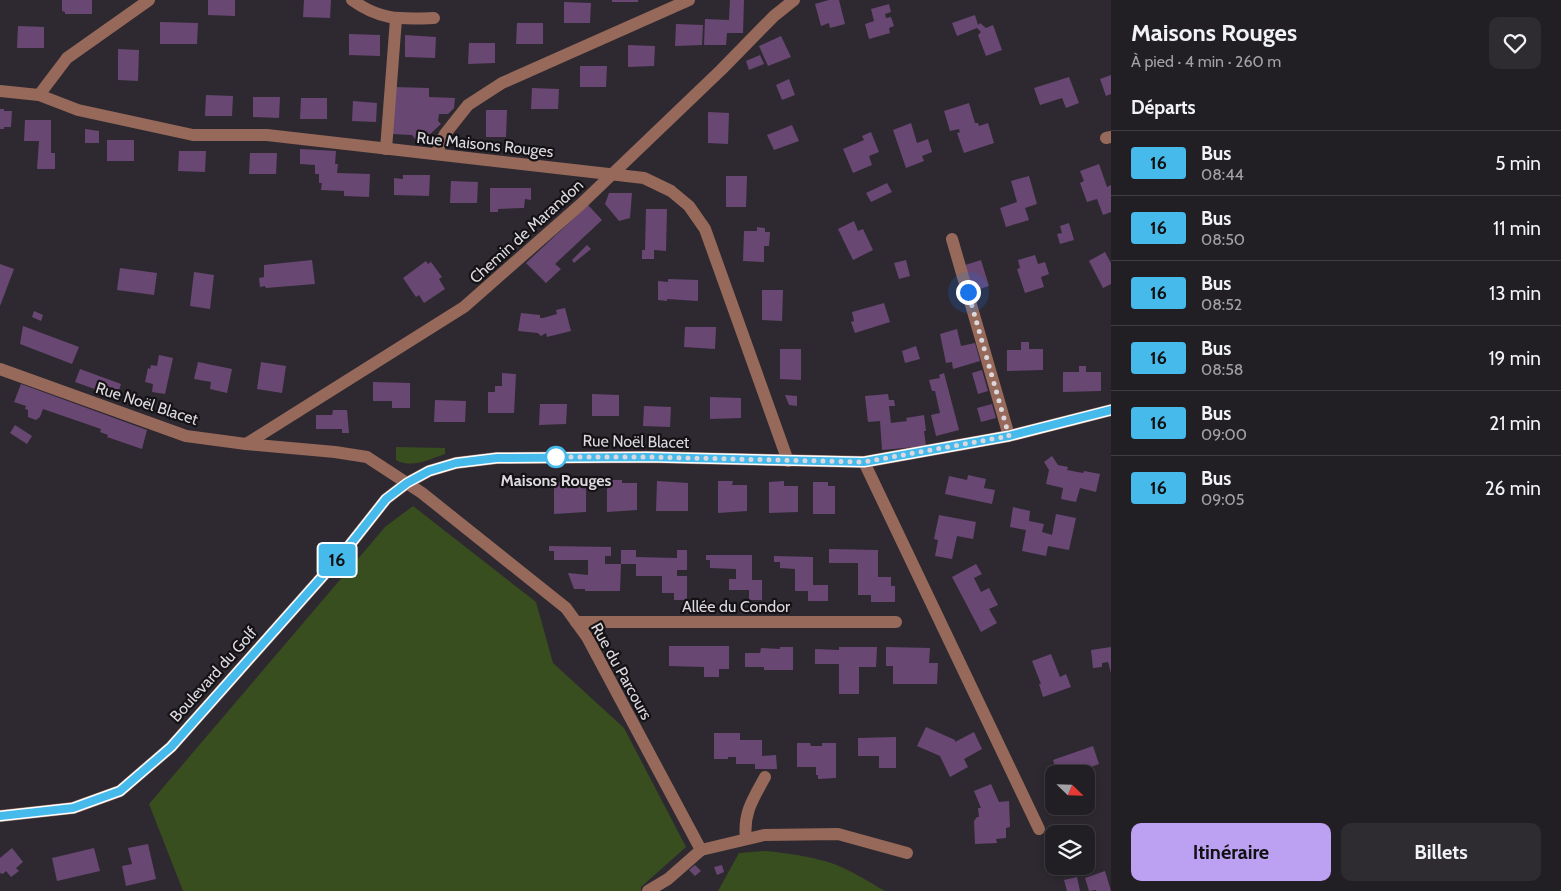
<!DOCTYPE html>
<html lang="fr">
<head>
<meta charset="utf-8">
<style>
	body { margin:0; font-family:Cabin,sans-serif; background:#2e2c31; color:#f1f3f6; height:100vh; display:flex; flex-direction:column; font-size:19px; white-space:nowrap }
	* { box-sizing:border-box; margin:0 }
	p { font-size:16px; color:#a2a2a6 }
	.icon { flex:none; width:28px; height:28px; fill:none; stroke:currentColor; stroke-width:2; stroke-linecap:round; stroke-linejoin:round }
	.map { position:relative; flex:1; overflow:hidden }
	.drawer { display:flex; flex-direction:column; background:#221f24; width:450px }
	.drawer>* { flex:none }
	.badge { padding:0 10px; border-radius:4px; font-size:18px; line-height:32px }
	.needle { width:32px; rotate:113deg }
	.buttons { position:absolute; left:1045px; top:765px; display:grid; gap:10px }
	.buttons a { display:grid; place-items:center; width:50px; height:50px; border-radius:10px; background:#221f24; box-shadow:0 2px 8px #0003,0 0 0 1px #3f3d41; font-size:25px }
	.you { position:absolute; width:25px; height:25px; margin:-12px; border:4px solid #fff; border-radius:50%; background:#1a73e8; box-shadow:0 0 0 8px #1a73e833 }
	.map>.badge { position:absolute; translate:-50% -50%; box-shadow:0 0 0 2px #fff }
	h2 { padding:0 20px; font-size:19px; line-height:45px }
	.round { display:grid; place-items:center; flex:none; width:52px; height:52px; border-radius:10px; background:#2e2c31 }
	.headline { display:flex; align-items:center; justify-content:space-between; height:85px; padding:0 20px }
	h1 { font-size:24px; font-weight:700; line-height:38px }
	.action { display:flex; gap:10px; margin-top:auto; padding:10px 20px }
	.action a { flex:1; height:58px; border-radius:10px; background:#bca0f2; color:#111; font-size:20px; font-weight:700; line-height:58px; text-align:center }
	.action a+a { background:#2e2c31; color:#f1f3f6 }
	ul { padding:0; list-style:none }
	li { display:flex; align-items:center; gap:15px; height:65px; padding:0 20px; border-top:1px solid #3f3d41 }
	li div { flex:1 }
	li b { display:block; font-size:19px }
	li em { font-style:normal }
	li .badge { min-width:55px; font-weight:700; text-align:center }
	main { display:flex; flex:1; min-height:0 }
	.map>svg:first-child { display:block }
	.green { fill:#384e1f }
	.building { fill:#684773 }
	.lines { fill:none; stroke-linecap:round; stroke-linejoin:round }
	.minor { stroke:#96695a; stroke-width:12 }
	.line-casing { stroke:#fff; stroke-width:11 }
	.line { stroke:#47baec; stroke-width:8 }
	.walk { stroke:#dcd9de; stroke-width:5; stroke-dasharray:0 9 }
	.stop-dot { fill:#fff; stroke:#47baec; stroke-width:2.5 }
	.labels { text-anchor:middle; stroke-width:4.5; stroke-linejoin:round; paint-order:stroke }
	.street-label { font-size:16px; fill:#dcd9de; stroke:#151216 }
	.stop-label { font-size:16px; font-weight:bold; fill:#dcd9de; stroke:#151216 }
</style>
</head>
<body>
<main>
<div class="map">
<svg width="1111" height="891" viewBox="0 0 1111 891">
	<rect width="100%" height="100%" fill="#2e2930"/>
	<g class="green">
		<path d="M396,447L445,448V454C430,459 412,469 396,460Z"/>
		<path d="M413,506L536,602L553,663L624,728L686,847L641,887V891H183L149,804L385,527Z"/>
		<path d="M765,851C786,853 808,856 828,862C848,868 867,881 885,891H718L739,853Z"/>
	</g>
	<g class="building">
		<path d="M62,0H92V14H65V12L62,11Z"/>
		<path d="M208,0H235V16L208,15Z"/>
		<path d="M304,0H331L330,18L303,17Z"/>
		<rect x="612" y="0" width="26" height="2"/>
		<path d="M730,0H744L743,33H727L726,45H704L705,19L729,20Z"/>
		<path d="M829,0H839L845,24L830,28L829,23L821,26L815,4Z"/>
		<path d="M564,2L591,3L590,23H564Z"/>
		<path d="M889,4L891,12L885,14L886,18L891,17L894,26L889,28L890,33L869,39L865,24L874,21L871,9Z"/>
		<path d="M975,15L978,25L980,23L986,28L993,25L1002,50L986,56L978,35L981,32L977,28L957,36L952,23Z"/>
		<path d="M160,22L198,23L197,44H160Z"/>
		<path d="M517,23H543V44H516Z"/>
		<path d="M676,24L703,25L702,45L675,46Z"/>
		<path d="M18,26L44,27V48H17Z"/>
		<path d="M349,34L380,35V56L349,55Z"/>
		<path d="M405,35L436,37L435,58L405,57Z"/>
		<path d="M781,36L791,57L768,66L759,46Z"/>
		<path d="M469,43H495V63L468,64Z"/>
		<path d="M628,45L655,46L654,66L628,67Z"/>
		<path d="M118,49L139,50L138,81L118,80Z"/>
		<path d="M760,55L764,64L749,70L746,61Z"/>
		<path d="M580,66H607L606,87H580Z"/>
		<path d="M1111,75V94L1106,96L1100,79Z"/>
		<path d="M1069,77L1079,103L1066,108L1062,98L1040,105L1034,88Z"/>
		<path d="M789,79L795,95L782,100L776,85Z"/>
		<path d="M394,87L429,88V97L455,98L454,108L448,114H439L438,121L441,124L429,135L427,132L416,140L412,135L391,134Z"/>
		<path d="M532,88L559,89L558,109H531Z"/>
		<path d="M206,95L233,96L232,116H205Z"/>
		<path d="M253,97H280L279,118L253,117Z"/>
		<path d="M301,98H327V119H300Z"/>
		<path d="M353,101L377,103L376,122L352,121Z"/>
		<path d="M969,103L975,123H978L979,126L988,123L994,143L964,153L957,133L960,132L959,129L950,131L944,111Z"/>
		<path d="M0,109H4V111H12L11,127H4V129H0Z"/>
		<path d="M486,110H507L506,137H486Z"/>
		<path d="M708,112L729,113L728,144L708,143Z"/>
		<path d="M25,120H51V153H55V169H37L39,141H24Z"/>
		<path d="M911,123L917,143L928,139L932,152L922,156L924,161L906,168L893,130Z"/>
		<path d="M792,125L799,141L774,150L767,135Z"/>
		<path d="M85,129L99,131V143H85Z"/>
		<path d="M871,132L879,152L869,156L872,165L853,173L843,149L864,140L862,136Z"/>
		<rect x="107" y="140" width="27" height="21"/>
		<path d="M300,149L336,151L335,164H338L337,173L370,174L369,197L344,196V191L321,190L322,183H319V174H315V165L300,164Z"/>
		<path d="M179,151H206L205,172L178,171Z"/>
		<path d="M250,153H277L276,174H249Z"/>
		<path d="M1099,164L1107,187L1111,185V212L1103,215L1097,199L1087,202L1080,183L1084,181L1080,171Z"/>
		<path d="M403,175H430L429,196L394,195V178L403,179Z"/>
		<path d="M726,176H747L746,207H726Z"/>
		<path d="M1029,176L1037,204L1025,208L1029,220L1006,227L1000,208L1017,202L1011,181Z"/>
		<path d="M451,181L478,182L477,203H450Z"/>
		<path d="M887,183L892,192L871,202L866,193Z"/>
		<path d="M490,188H531V200L525,199L524,208L498,209V212H490Z"/>
		<path d="M609,193H632L630,218L619,221L605,204Z"/>
		<path d="M588,205L602,220L555,264L561,269L546,283L526,263Z"/>
		<path d="M646,209H667L666,251L654,250V259H642V250H645Z"/>
		<path d="M854,221L858,231L863,229L873,250L853,260L838,229Z"/>
		<path d="M1069,223L1074,240L1060,244L1057,234L1062,233L1060,226Z"/>
		<path d="M757,227L765,228V232H770L769,246H764V262L743,261L744,231H757Z"/>
		<path d="M587,245L591,249L574,263L572,260Z"/>
		<path d="M1105,252L1111,263V284L1103,288L1089,261Z"/>
		<path d="M1035,255L1038,264L1045,262L1049,274L1041,277L1044,287L1025,293L1017,269L1020,268L1018,260Z"/>
		<path d="M312,260L315,284L266,288L265,286L260,287L259,278L264,277V265Z"/>
		<path d="M906,260L910,276L899,279L894,263Z"/>
		<path d="M981,260L989,286L973,291L965,265Z"/>
		<path d="M426,261L428,264L431,262L442,277L439,279L445,289L424,303L419,295L416,297L403,278Z"/>
		<path d="M0,264L14,269L0,306Z"/>
		<path d="M120,268L157,273L154,295L117,290Z"/>
		<path d="M194,272L214,275L210,309L190,306Z"/>
		<path d="M668,279L698,280V301L667,299V301L658,300V281L668,282Z"/>
		<path d="M762,290H783L782,321L762,320Z"/>
		<path d="M884,303L890,322L855,333L851,322L854,321L852,312Z"/>
		<path d="M565,308L571,331L547,337L546,333L541,336L538,333L518,331L521,313L540,315V318H543L557,314L556,310Z"/>
		<path d="M34,311L43,315L41,321L32,317Z"/>
		<path d="M23,326L79,347L72,364L20,344Z"/>
		<path d="M685,327H716L715,349L684,347Z"/>
		<path d="M957,329L961,346L975,343L980,361L953,369L952,362L946,363L940,334Z"/>
		<path d="M1021,342H1029V349H1043V370L1007,371V350H1021Z"/>
		<path d="M916,346L920,359L905,363L902,351Z"/>
		<path d="M780,349H801V380L780,379Z"/>
		<path d="M159,355L173,358L165,394L152,392L153,384L145,382L148,368L150,369L151,365L157,366Z"/>
		<path d="M198,362L232,369L227,393L210,389L211,382L194,379Z"/>
		<path d="M261,362L286,366L282,393L257,389Z"/>
		<path d="M1079,366H1086V372H1101V391L1063,392V372H1079Z"/>
		<path d="M80,369L121,384L117,397L75,382Z"/>
		<path d="M982,370L988,391L978,394L972,373Z"/>
		<path d="M502,373L516,374L514,413H488V392H495V386H502Z"/>
		<path d="M944,373L959,430L936,436L931,415L940,413L935,391H932L929,380L940,378L939,375Z"/>
		<path d="M373,382L410,383V408H392V401H373Z"/>
		<path d="M21,384L147,430L142,449L107,437L108,435L100,432L101,429L43,409L40,417L36,420L28,417V410L25,409L26,406L14,402Z"/>
		<path d="M592,394L619,395V416H592Z"/>
		<path d="M888,394L889,400H894L895,406H889L891,423L907,421L906,418L924,415L926,431H924L926,446L882,450L880,421L868,422L865,396Z"/>
		<path d="M785,395L797,396V406L789,405Z"/>
		<path d="M710,397L741,398V418L710,419Z"/>
		<path d="M435,400L466,401L465,422H434Z"/>
		<path d="M540,404H567L566,424L539,425Z"/>
		<path d="M992,404L996,418L981,422L977,408Z"/>
		<path d="M644,406L671,407L670,427L643,426Z"/>
		<path d="M333,410H347L349,433H342V429H316V415H332Z"/>
		<path d="M15,425L32,436L27,444L10,433Z"/>
		<path d="M1052,456L1058,465L1068,467L1067,470L1083,473L1084,471L1100,474L1096,492L1080,488L1076,502L1061,499L1063,488L1046,484L1049,470L1044,462Z"/>
		<path d="M968,475L986,479L984,488L995,490L992,504L945,494L949,476L967,480Z"/>
		<path d="M607,480H622V483H637V510L607,512Z"/>
		<path d="M657,481L688,483V511H656Z"/>
		<path d="M718,481H733L732,485H747V511L718,513Z"/>
		<path d="M784,481V486H798V512L769,513V482Z"/>
		<path d="M554,482H571V485H586V512L554,514Z"/>
		<path d="M813,482H828V486H835V514H813Z"/>
		<path d="M1013,507L1030,511L1029,521L1044,524L1042,532L1052,535L1056,514L1076,518L1069,550L1048,546L1046,556L1022,551L1026,530L1010,527Z"/>
		<path d="M939,515L976,522L973,539L957,536L952,559L935,556L938,540L934,539Z"/>
		<path d="M549,546L611,547V556H605V564H621L620,591H585V589H574L568,573L588,575V560H554V551H549Z"/>
		<path d="M829,549L878,550V577H891V586H895V602H871V595H858V563H829Z"/>
		<path d="M621,550H636V557L677,558V550H687V570H677V576H687V600H674V593H662V576H636V564H621Z"/>
		<path d="M706,555H752V580H762V600H749V590H729V579H736V569L710,568V560H706Z"/>
		<path d="M774,556L813,557V585H828V601H808V591H795V569L780,568V562H774Z"/>
		<path d="M976,564L982,574L974,578L981,592L989,588L998,605L989,609L997,623L981,632L952,577Z"/>
		<path d="M669,646H729V669H719V677H704V667L669,666Z"/>
		<path d="M780,647H793V670H764V667H745V653H760L761,648L780,649Z"/>
		<path d="M839,647H877L876,667H859V694H839V664H815V649L839,650Z"/>
		<path d="M886,647L930,648L929,663H938L937,684H893V666H886Z"/>
		<path d="M1111,647V673L1108,662L1102,663V667L1093,668L1091,650Z"/>
		<path d="M1051,654L1060,677L1066,674L1071,687L1043,697L1039,684H1041L1032,661Z"/>
		<path d="M926,727L955,740V742L974,732L982,749L964,759L968,767L950,777L940,756L917,746Z"/>
		<path d="M714,733H740V740H762V756L776,755L777,769H755V764H736V757H728V759H714Z"/>
		<path d="M896,737V768H879V756H858V738Z"/>
		<path d="M797,743H810L811,746H822V743H836V778L818,779V775H816V767H797Z"/>
		<path d="M1093,746L1099,764L1072,774H1058L1053,760Z"/>
		<path d="M991,784L999,802L1009,801L1010,827L1006,828V838L996,839L997,843L975,844L974,821L977,817H979L978,808H981L974,791Z"/>
		<path d="M148,844L156,879L126,886L122,866L132,864L128,848Z"/>
		<path d="M12,848L23,862L16,868L19,871L11,877L6,871L3,874L0,873V858Z"/>
		<path d="M94,848L100,871L57,881L52,858Z"/>
		<path d="M1054,855V866H1068L1069,869L1055,872L1048,858Z"/>
		<path d="M695,865L701,871L695,876L689,870Z"/>
		<path d="M722,865L724,872L717,875L714,867Z"/>
		<path d="M1105,871L1111,891H1096V890L1089,891L1085,878Z"/>
		<path d="M1077,877L1080,891H1067L1064,880Z"/>
	</g>
	<g class="lines">
		<g class="minor">
			<path d="M352,0C381,21 401,19 434,18"/>
			<path d="M0,91L39,95L78,110L193,135H267L644,178L671,191L689,206L705,229L788,461"/>
			<path d="M39,95L67,58L149,0"/>
			<path d="M1106,138L1111,137"/>
			<path d="M386,149L396,19"/>
			<path d="M436,154L445,134L468,105L502,83L689,0"/>
			<path d="M952,239L1009,436"/>
			<path d="M0,369L186,436L246,444L335,452L367,457L422,493L566,608L587,637L701,850"/>
			<path d="M246,444L464,307L580,205L721,70L774,16L794,0"/>
			<path d="M864,462L1039,829"/>
			<path d="M576,622H896"/>
			<path d="M0,816L73,808L120,791L171,747L345,551L386,499L407,483L429,471L456,463L497,458L647,457L864,462L1009,436L1111,410"/>
			<path d="M746,839C743,813 753,799 765,777"/>
			<path d="M701,850L764,835L838,834L907,853"/>
			<path d="M648,891L668,879L701,850"/>
		</g>
	</g>
	<g class="lines">
		<defs>
			<path id="line" d="M0,816L73,808L120,791L171,747L345,551L386,499L407,483L429,471L456,463L497,458L647,457L864,462L1009,436L1111,410"/>
		</defs>
		<use href="#line" class="line-casing"/>
		<use href="#line" class="line"/>
		<path class="walk" d="M556,457H550H647L864,462L1009,436L968,292"/>
	</g>
	<circle class="stop-dot" cx="556" cy="457" r="10"/>
	<g class="labels">
		<g class="street-label">
			<text transform="translate(485 144) rotate(6)" y="6">Rue Maisons Rouges</text>
			<text transform="translate(526 231) rotate(-42)" y="6">Chemin de Marandon</text>
			<text transform="translate(147 403) rotate(18)" y="6">Rue Noël Blacet</text>
			<text transform="translate(636 441) rotate(1)" y="6">Rue Noël Blacet</text>
			<text x="736" y="612">Allée du Condor</text>
			<text transform="translate(622 671) rotate(61)" y="6">Rue du Parcours</text>
			<text transform="translate(213 674) rotate(-48)" y="6">Boulevard du Golf</text>
		</g>
		<g class="stop-label">
			<text x="556" y="486">Maisons Rouges</text>
		</g>
	</g>
</svg>
<div class="buttons">
<a><svg class="needle" viewBox="-14 -14 28 28"><path d="M0-13l5 13h-10z" fill="#e53935"/><path d="M0 13l5-13h-10z" fill="#a2a2a6"/></svg></a>
<a><svg class="icon" aria-label="layers" viewBox="0 0 24 24"><path d="M12 4l9 5-9 5-9-5zM3 14l9 5 9-5"/></svg></a>
</div>
<div class="you" style="left:968px;top:292px"></div>
<b class="badge" style="left:337px;top:560px;background:#47baec;color:#111">16</b>
</div>
<section class="drawer">
<div class="headline"><div><h1>Maisons Rouges</h1><p>À pied · 4 min · 260 m</p></div><a class="round"><svg class="icon" aria-label="heart" viewBox="0 0 24 24"><path d="M12 20l-8-8c-3-5 5-10 8-4 3-6 11-1 8 4z"/></svg></a></div>
<h2>Départs</h2>
<ul>
<li><span class="badge" style="background:#47baec;color:#111">16</span><div><b>Bus</b><p>08:44</p></div><em>5 min</em></li>
<li><span class="badge" style="background:#47baec;color:#111">16</span><div><b>Bus</b><p>08:50</p></div><em>11 min</em></li>
<li><span class="badge" style="background:#47baec;color:#111">16</span><div><b>Bus</b><p>08:52</p></div><em>13 min</em></li>
<li><span class="badge" style="background:#47baec;color:#111">16</span><div><b>Bus</b><p>08:58</p></div><em>19 min</em></li>
<li><span class="badge" style="background:#47baec;color:#111">16</span><div><b>Bus</b><p>09:00</p></div><em>21 min</em></li>
<li><span class="badge" style="background:#47baec;color:#111">16</span><div><b>Bus</b><p>09:05</p></div><em>26 min</em></li>
</ul>
<div class="action"><a>Itinéraire</a><a>Billets</a></div>
</section>
</main>
</body>
</html>
